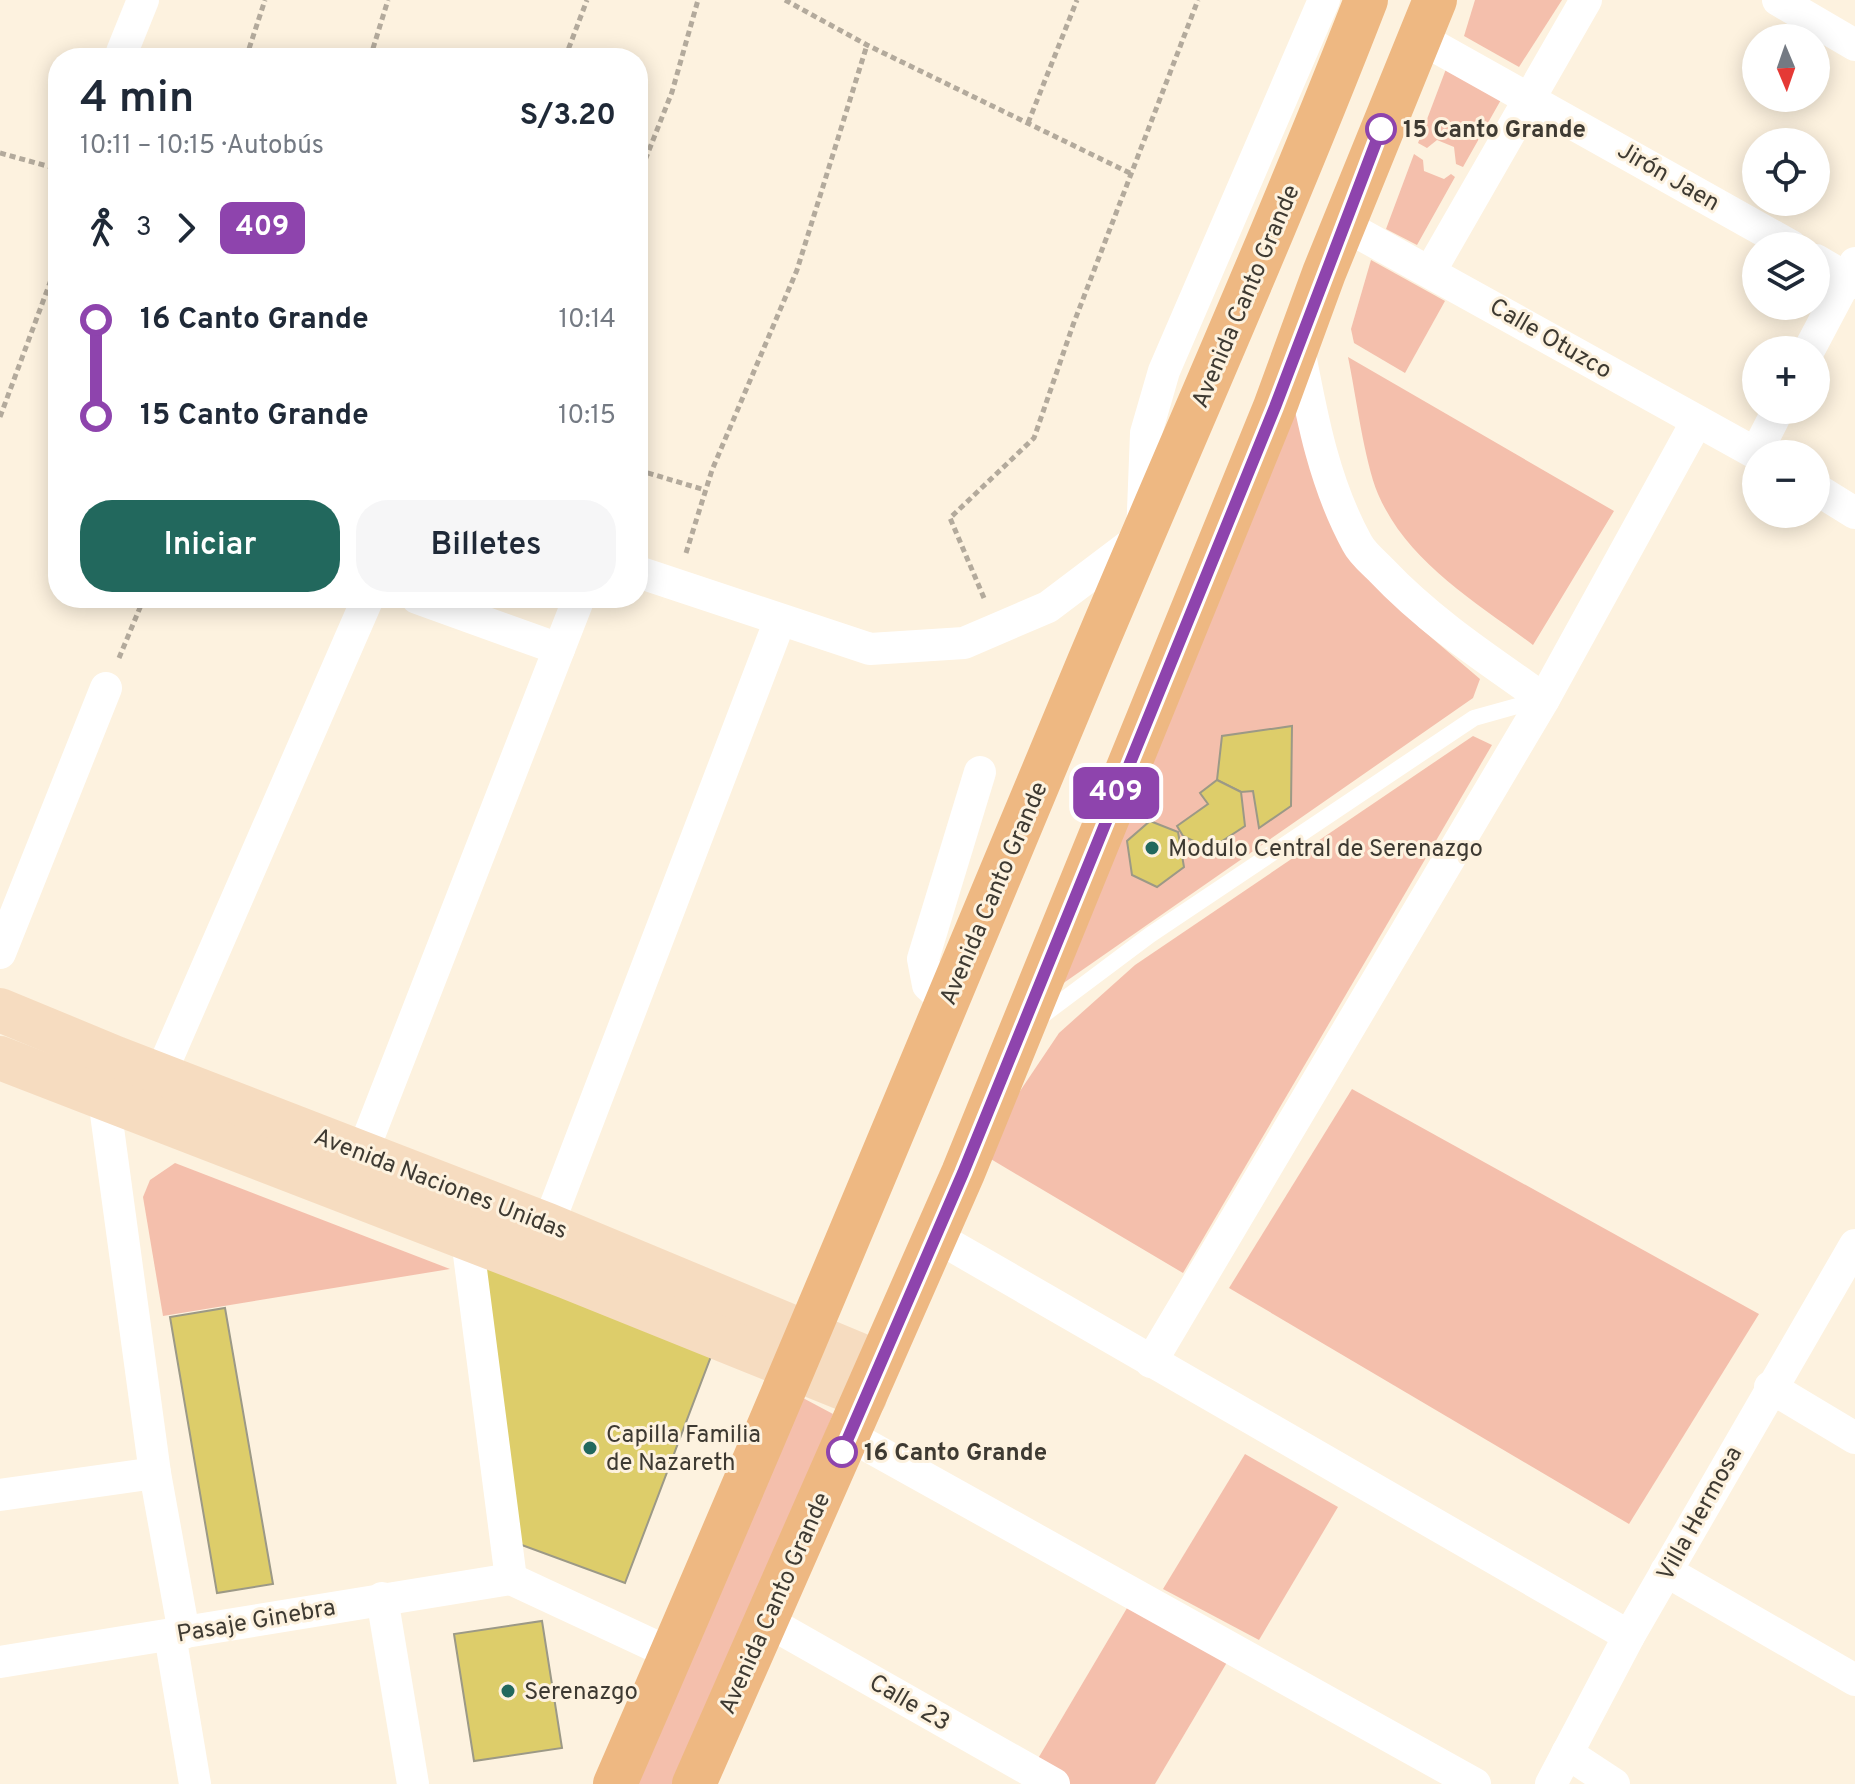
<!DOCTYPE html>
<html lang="es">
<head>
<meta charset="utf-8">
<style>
	body { margin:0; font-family:Overpass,sans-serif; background:#f6f6f7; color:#1f2937; height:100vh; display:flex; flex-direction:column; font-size:30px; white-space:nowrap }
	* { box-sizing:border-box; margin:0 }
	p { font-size:26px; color:#747a83 }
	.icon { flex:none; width:44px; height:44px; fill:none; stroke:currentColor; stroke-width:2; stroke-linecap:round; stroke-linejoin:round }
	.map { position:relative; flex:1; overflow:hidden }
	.panel { position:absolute; left:48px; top:48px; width:600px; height:560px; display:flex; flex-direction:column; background:#fff; border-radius:32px; box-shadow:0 4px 20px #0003 }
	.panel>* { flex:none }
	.badge { padding:0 16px; border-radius:12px; font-size:28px; line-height:52px }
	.needle { width:52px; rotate:178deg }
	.tools { position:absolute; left:1742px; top:24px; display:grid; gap:16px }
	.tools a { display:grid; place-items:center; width:88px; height:88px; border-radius:50%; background:#fff; box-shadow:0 4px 20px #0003; font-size:40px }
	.map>.badge { position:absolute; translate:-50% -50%; box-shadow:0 0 0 4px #fff }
	.legs { display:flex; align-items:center; gap:12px; height:88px; padding:0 32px; font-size:26px }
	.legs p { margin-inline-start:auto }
	.head { display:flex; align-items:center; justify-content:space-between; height:136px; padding:0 32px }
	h1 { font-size:44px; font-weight:600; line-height:60px }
	.primary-button { display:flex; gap:16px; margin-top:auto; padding:16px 32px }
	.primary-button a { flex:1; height:92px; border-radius:32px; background:#22685d; color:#fff; font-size:32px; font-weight:600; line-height:92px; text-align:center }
	.primary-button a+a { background:#f6f6f7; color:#1f2937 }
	ul { padding:0 32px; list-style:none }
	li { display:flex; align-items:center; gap:28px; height:96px; font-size:30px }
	li i { display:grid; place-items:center; width:12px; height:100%; margin:0 10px; background:currentColor }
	li i::after { content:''; width:20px; height:20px; margin:-10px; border:6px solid; border-radius:50%; background:#fff }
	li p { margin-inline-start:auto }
	li:first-child i { background:linear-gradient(#0000 50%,currentColor 0) }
	li:last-child i { background:linear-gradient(currentColor 50%,#0000 0) }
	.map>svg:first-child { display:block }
	.green { fill:#f4bfac }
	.building { fill:#ddcd6a; stroke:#9c9986; stroke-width:2 }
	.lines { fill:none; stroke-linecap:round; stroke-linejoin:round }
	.path { stroke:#b3aa9c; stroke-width:5; stroke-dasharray:6 4; stroke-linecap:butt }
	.lane { stroke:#fff; stroke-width:16 }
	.street { stroke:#fff; stroke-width:32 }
	.secondary { stroke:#f6dcc0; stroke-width:44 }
	.primary { stroke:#eeb882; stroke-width:44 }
	.line-1-casing { stroke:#fff; stroke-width:18 }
	.line-1 { stroke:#8e44ad; stroke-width:12 }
	.stop-1-dot { fill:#fff; stroke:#8e44ad; stroke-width:4 }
	.poi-dot { fill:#22685d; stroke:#fdf2df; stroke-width:3 }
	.labels { text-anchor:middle; stroke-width:6; stroke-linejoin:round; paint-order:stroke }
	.stop-label { font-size:24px; font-weight:bold; fill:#3e3a32; stroke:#fdf2df; text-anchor:start }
	.street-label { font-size:24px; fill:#3e3a32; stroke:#fdf2df }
	.poi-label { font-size:24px; fill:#3e3a32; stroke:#fdf2df; text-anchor:start }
</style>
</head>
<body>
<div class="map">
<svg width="1855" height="1784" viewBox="0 0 1855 1784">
	<rect width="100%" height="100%" fill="#fdf2df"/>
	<g class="green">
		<path d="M1475,0H1562L1519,67L1464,36Z"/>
		<path d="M1446,69L1502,98L1463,167L1456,164L1454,147L1437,140L1427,148L1418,143Z"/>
		<path d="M1414,154L1423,160L1424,171L1444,179L1451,174L1455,177L1417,245L1386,229Z"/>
		<path d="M1371,260L1445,301L1405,373L1354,343L1351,329Z"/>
		<path d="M1348,357L1614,511L1533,645C1475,601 1408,563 1378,494C1364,460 1356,395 1348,357Z"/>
		<path d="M1295,379L1328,502L1419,627L1480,679L1473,698L1042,998Z"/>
		<path d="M1473,736L1492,745L1183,1273L979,1152L1059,1033L1135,965Z"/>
		<path d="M1352,1089L1759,1314L1629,1524L1229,1288Z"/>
		<path d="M175,1163L450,1269L163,1316L143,1197L150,1180Z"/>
		<path d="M803,1398L833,1414L681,1784H638Z"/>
		<path d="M1245,1454L1338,1507L1259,1640L1163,1589Z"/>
		<path d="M1130,1603L1229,1659L1155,1784H1064L1033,1767Z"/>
	</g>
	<g class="building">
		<path d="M1292,726L1291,806L1259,828L1253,791L1241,792L1217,780L1222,736Z"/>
		<path d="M1217,780L1241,792L1245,826L1210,849L1183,836L1177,826L1208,804L1200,793Z"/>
		<path d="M1150,821L1178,832L1184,867L1157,887L1132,875L1127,841Z"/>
		<path d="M474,1260L713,1351L625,1583L519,1544Z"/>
		<path d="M225,1308L273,1584L217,1593L170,1317Z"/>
		<path d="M542,1621L562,1748L474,1761L454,1634Z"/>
	</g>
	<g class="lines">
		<g class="path">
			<path d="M785,0L867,45L1132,174"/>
			<path d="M246,58L265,0"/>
			<path d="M370,58L388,0"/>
			<path d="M565,58L587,0"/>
			<path d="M1028,123L1077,0"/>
			<path d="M0,153L58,169"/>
			<path d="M638,178L672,92L698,0"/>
			<path d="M0,417L58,261"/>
			<path d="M638,470L705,490"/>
			<path d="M686,553L712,470L797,270L867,45"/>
			<path d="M984,598L950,518L1034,438L1073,325L1198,0"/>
			<path d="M119,658L144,598"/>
		</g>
		<path class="lane" d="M1038,1019L1150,935L1474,718L1542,699"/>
		<g class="street">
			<path d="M1778,0L1855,45"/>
			<path d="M1420,38L1791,246"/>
			<path d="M122,52L143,0"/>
			<path d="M1344,225L1757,454"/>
			<path d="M1816,260L1855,283"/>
			<path d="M1431,270L1586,0"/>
			<path d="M1298,344C1311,412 1323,481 1357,543C1362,553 1373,562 1381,570C1429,621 1487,659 1544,699"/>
			<path d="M1809,350L1855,263"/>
			<path d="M1756,453L1778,410"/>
			<path d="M1816,489L1855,513"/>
			<path d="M638,572L870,649L964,643L1048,607L1142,536L1146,433L1164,371L1324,0"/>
			<path d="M417,598L559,649"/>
			<path d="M0,953L106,688"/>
			<path d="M947,1002L928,985L923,959L980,772"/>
			<path d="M160,1075L368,598"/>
			<path d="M110,1079L104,1099L155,1473L184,1633"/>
			<path d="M363,1151L579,598"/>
			<path d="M548,1225L780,620"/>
			<path d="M935,1236L1629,1636"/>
			<path d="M467,1239L511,1579"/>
			<path d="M1151,1362L1544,699L1697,421"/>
			<path d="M1770,1387L1855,1438"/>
			<path d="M850,1436L1475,1784"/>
			<path d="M0,1495L155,1473"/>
			<path d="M1666,1571L1855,1680"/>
			<path d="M511,1579L672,1654"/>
			<path d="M382,1598L413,1784"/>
			<path d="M765,1620L1054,1784"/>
			<path d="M170,1635L195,1784"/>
			<path d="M0,1662L511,1579"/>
			<path d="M1567,1753L1614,1784"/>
			<path d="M1551,1784L1629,1636L1855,1245"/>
		</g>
		<g class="secondary">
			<path d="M0,1010L116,1058L548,1225L879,1363"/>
			<path d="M0,1058L567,1277L865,1397"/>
		</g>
		<g class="primary">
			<path d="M615,1784C777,1412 932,1038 1088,664C1181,443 1279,224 1366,0"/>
			<path d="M694,1784L963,1173L1275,407L1324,273L1435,0"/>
		</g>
	</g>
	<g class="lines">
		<defs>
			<path id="line-1" d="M842,1452L963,1173L1275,407L1381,129"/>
		</defs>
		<use href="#line-1" class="line-1-casing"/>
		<use href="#line-1" class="line-1"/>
	</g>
	<g class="stop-1-dot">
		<circle cx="1381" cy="129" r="14"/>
		<circle cx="842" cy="1452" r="14"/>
	</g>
	<g class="poi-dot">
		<circle cx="1152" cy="848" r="8"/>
		<circle cx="590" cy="1448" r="8"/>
		<circle cx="508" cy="1691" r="8"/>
	</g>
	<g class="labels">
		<g class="stop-label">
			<text x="1403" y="137">15 Canto Grande</text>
			<text x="864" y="1460">16 Canto Grande</text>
		</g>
		<g class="street-label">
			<text transform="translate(1669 176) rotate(30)" y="8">Jirón Jaen</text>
			<text transform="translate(1245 296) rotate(-67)" y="8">Avenida Canto Grande</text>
			<text transform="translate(1551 338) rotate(30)" y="8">Calle Otuzco</text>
			<text transform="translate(993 893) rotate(-67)" y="8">Avenida Canto Grande</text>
			<text transform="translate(441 1183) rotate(21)" y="8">Avenida Naciones Unidas</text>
			<text transform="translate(1699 1513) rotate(-61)" y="8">Villa Hermosa</text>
			<text transform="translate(774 1603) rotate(-66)" y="8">Avenida Canto Grande</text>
			<text transform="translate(256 1620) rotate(-10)" y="8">Pasaje Ginebra</text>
			<text transform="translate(910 1702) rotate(30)" y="8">Calle 23</text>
		</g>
		<g class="poi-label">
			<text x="1168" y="856">Modulo Central de Serenazgo</text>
			<text x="606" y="1442">Capilla Familia<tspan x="606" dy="28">de Nazareth</tspan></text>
			<text x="524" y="1699">Serenazgo</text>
		</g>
	</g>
</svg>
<div class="tools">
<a><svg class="needle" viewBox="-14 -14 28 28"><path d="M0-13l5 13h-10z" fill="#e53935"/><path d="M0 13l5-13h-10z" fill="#747a83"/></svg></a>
<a><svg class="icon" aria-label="locate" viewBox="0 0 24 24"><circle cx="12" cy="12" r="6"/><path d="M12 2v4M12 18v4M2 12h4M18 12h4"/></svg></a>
<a><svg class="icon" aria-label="layers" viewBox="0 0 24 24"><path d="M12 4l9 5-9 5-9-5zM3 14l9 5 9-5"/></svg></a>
<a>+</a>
<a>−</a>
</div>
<b class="badge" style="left:1116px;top:793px;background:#8e44ad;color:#fff">409</b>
<section class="panel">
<div class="head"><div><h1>4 min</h1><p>10:11 – 10:15 · Autobús</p></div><b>S/3.20</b></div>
<div class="legs"><svg class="icon" aria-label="walk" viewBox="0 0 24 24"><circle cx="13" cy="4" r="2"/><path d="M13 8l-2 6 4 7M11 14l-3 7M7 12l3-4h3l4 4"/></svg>3<svg class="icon" aria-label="forward" viewBox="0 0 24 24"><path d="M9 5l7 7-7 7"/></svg><b class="badge" style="background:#8e44ad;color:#fff">409</b></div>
<ul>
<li><i style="color:#8e44ad"></i><b>16 Canto Grande</b><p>10:14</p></li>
<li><i style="color:#8e44ad"></i><b>15 Canto Grande</b><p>10:15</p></li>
</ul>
<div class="primary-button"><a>Iniciar</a><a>Billetes</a></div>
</section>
</div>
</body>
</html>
